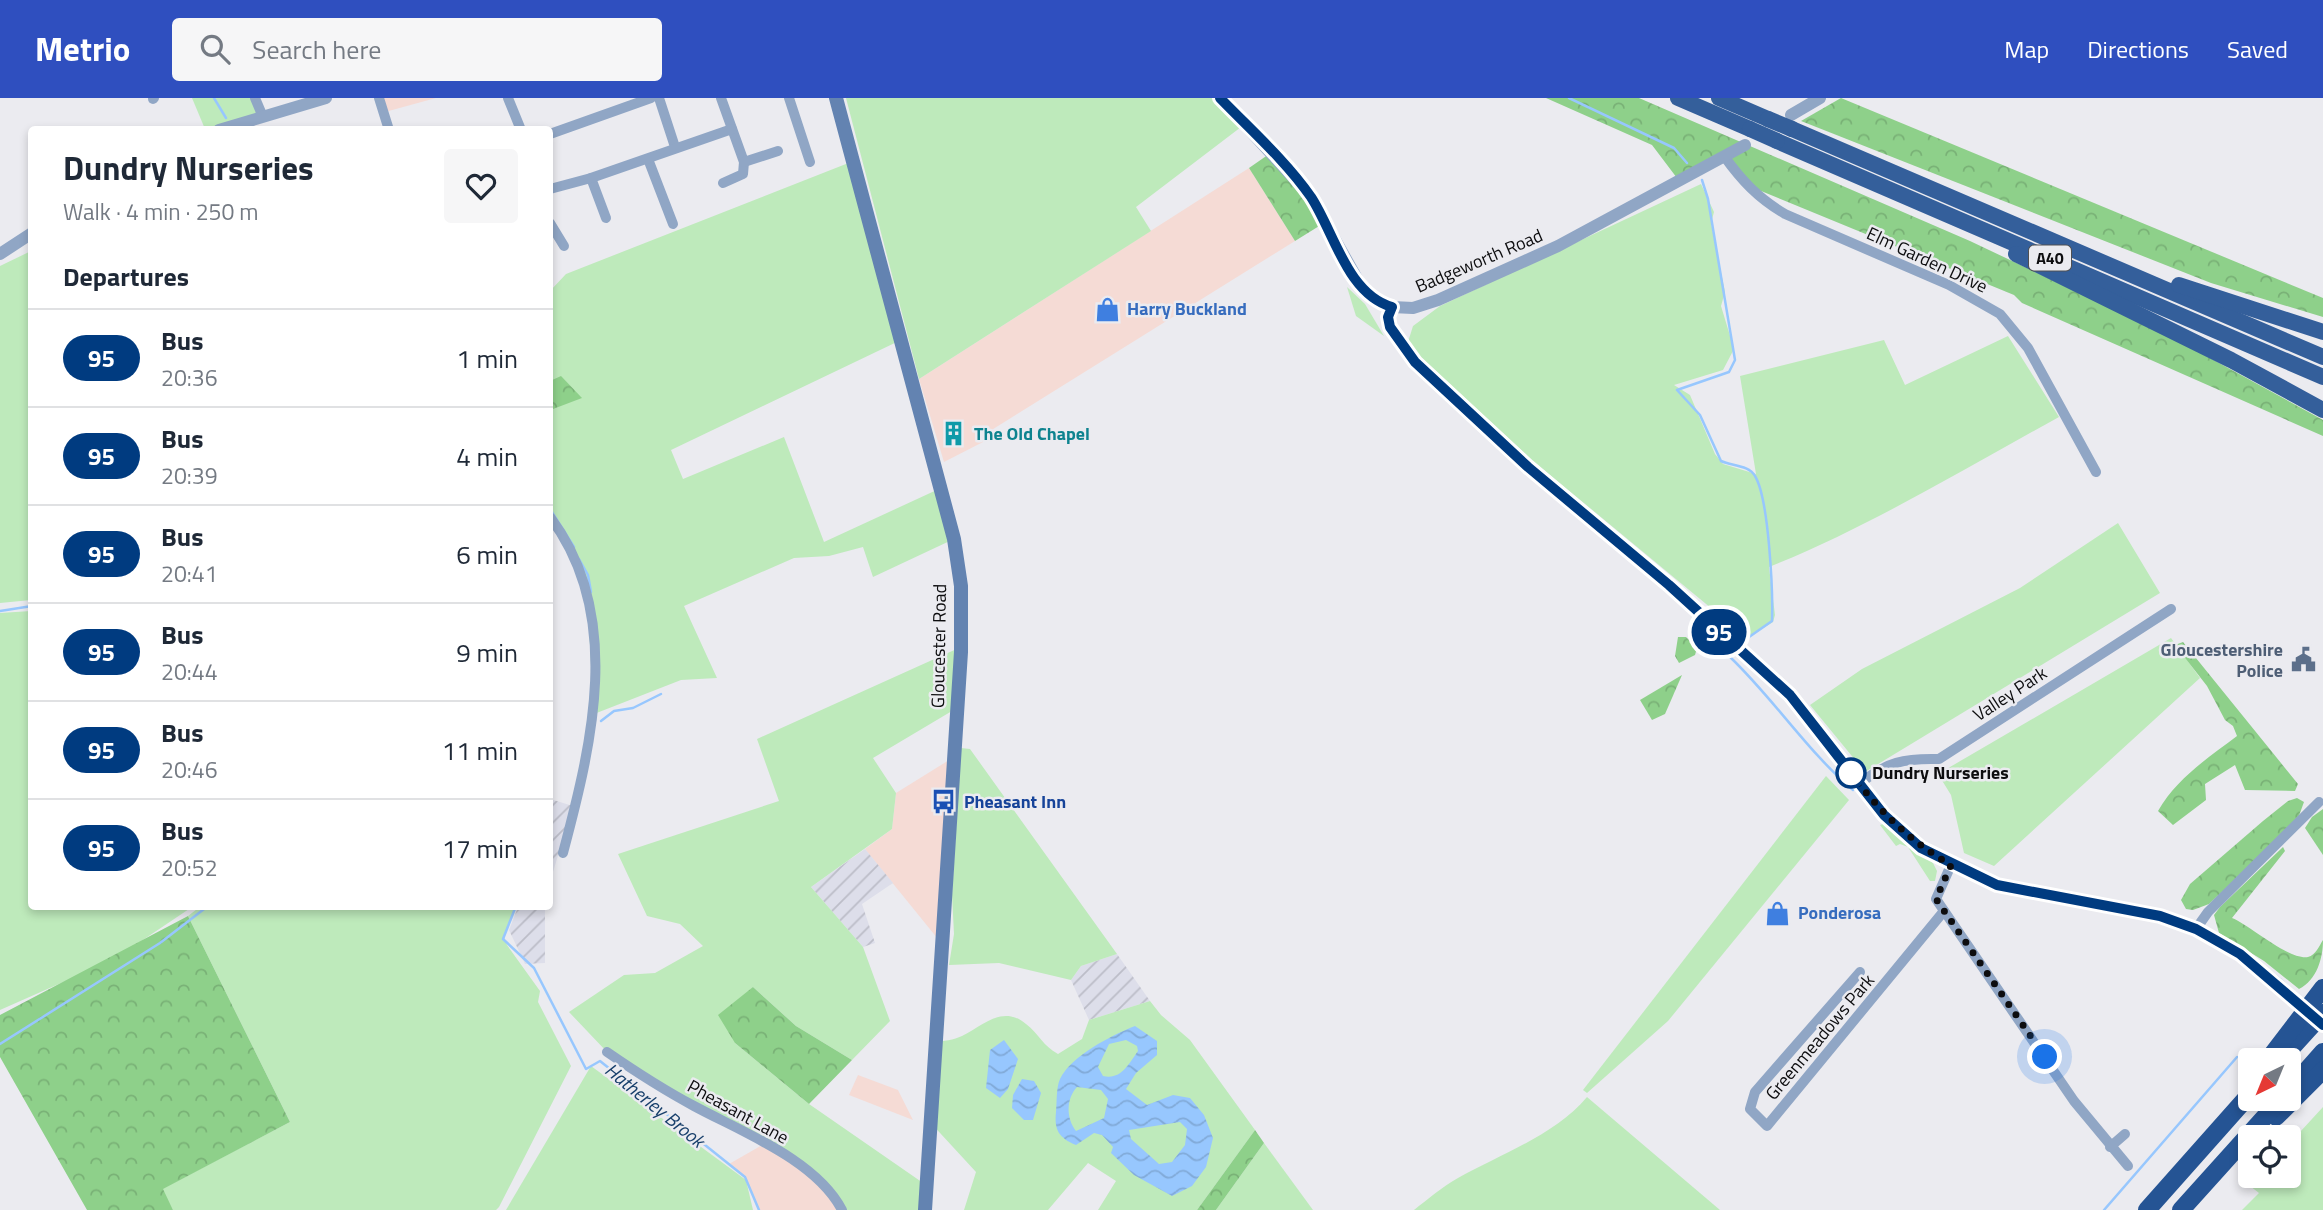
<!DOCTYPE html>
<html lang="en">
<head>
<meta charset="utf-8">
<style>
	body { margin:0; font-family:"Titillium Web",sans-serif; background:#f6f6f7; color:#1f2937; height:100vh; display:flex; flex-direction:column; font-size:26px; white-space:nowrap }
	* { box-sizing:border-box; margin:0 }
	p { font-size:23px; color:#747a83 }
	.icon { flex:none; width:38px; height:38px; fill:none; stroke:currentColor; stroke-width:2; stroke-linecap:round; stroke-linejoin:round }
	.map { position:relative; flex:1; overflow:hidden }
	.side { position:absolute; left:28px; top:28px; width:525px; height:784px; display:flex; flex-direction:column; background:#fff; border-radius:7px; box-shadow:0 4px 10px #0003 }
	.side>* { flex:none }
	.badge { padding:0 14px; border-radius:23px; font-size:24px; line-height:46px }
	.needle { width:46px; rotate:223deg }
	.fabs { position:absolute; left:2238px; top:950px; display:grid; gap:14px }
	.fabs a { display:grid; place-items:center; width:63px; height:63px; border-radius:7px; background:#fff; box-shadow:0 4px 10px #0003; font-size:35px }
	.you { position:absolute; width:35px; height:35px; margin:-18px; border:5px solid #fff; border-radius:50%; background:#1a73e8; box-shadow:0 0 0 10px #1a73e833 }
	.map>.badge { position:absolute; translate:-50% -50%; box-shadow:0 0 0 4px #fff }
	h2 { padding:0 35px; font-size:26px; line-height:63px }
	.round { display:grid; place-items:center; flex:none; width:74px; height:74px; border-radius:7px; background:#f6f6f7 }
	.head { display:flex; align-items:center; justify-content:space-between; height:119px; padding:0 35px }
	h1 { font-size:33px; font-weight:700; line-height:52px }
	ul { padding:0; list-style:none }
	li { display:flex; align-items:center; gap:21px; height:98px; padding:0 35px; border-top:2px solid #e0e1e3 }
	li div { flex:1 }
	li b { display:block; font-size:26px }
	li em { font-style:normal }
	li .badge { min-width:77px; font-weight:700; text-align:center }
	header { display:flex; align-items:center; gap:42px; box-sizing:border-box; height:98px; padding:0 35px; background:#2f4fbf; color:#fff }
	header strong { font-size:33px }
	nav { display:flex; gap:38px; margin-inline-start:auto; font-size:24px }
	.search { width:490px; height:63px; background:#f6f6f7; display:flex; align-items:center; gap:18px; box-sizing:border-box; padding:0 24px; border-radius:7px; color:#747a83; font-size:26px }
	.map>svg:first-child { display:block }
	.commercial { fill:#f5dbd5 }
	.industrial { fill:url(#industrial-furrows) }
	.green { fill:#beeabb }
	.forest { fill:url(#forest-crowns) }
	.water { fill:url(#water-waves); fill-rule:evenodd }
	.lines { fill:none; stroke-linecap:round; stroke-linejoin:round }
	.stream { stroke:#97c7fe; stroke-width:2.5 }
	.minor { stroke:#90a6c5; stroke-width:10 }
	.tertiary { stroke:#90a6c5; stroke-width:12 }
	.secondary { stroke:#6383b1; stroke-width:14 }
	.trunk { stroke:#345f9b; stroke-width:16 }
	.motorway { stroke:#255494; stroke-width:18 }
	.tertiary-bridge { stroke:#90a6c5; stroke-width:12 }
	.trunk-bridge { stroke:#345f9b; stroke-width:16 }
	.line-casing { stroke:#fff; stroke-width:16 }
	.line { stroke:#003b80; stroke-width:10 }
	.walk { stroke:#0d0d0f; stroke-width:7; stroke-dasharray:0 12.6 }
	.stop-dot { fill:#fff; stroke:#003b80; stroke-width:3.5 }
	.labels { text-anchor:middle; stroke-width:5; stroke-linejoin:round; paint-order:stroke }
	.shield { fill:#ebebf0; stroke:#505052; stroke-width:2 }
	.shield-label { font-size:16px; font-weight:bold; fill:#0d0d0f }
	.street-label { font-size:18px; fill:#0d0d0f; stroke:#ebebf0 }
	.shop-label { font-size:18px; font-weight:bold; fill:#366cbe; stroke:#ebebf0; text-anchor:start }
	.culture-label { font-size:18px; font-weight:bold; fill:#0d838f; stroke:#ebebf0; text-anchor:start }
	.service-label { font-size:18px; font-weight:bold; fill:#4e5e75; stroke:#ebebf0; text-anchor:end }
	.stop-label { font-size:18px; font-weight:bold; fill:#0d0d0f; stroke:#ebebf0; text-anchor:start }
	.transit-label { font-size:18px; font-weight:bold; fill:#164399; stroke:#ebebf0; text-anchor:start }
	.water-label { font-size:19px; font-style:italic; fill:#173f6b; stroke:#ebebf0 }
</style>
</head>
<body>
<header>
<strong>Metrio</strong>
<div class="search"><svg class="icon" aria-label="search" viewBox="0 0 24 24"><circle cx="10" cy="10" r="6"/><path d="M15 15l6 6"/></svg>Search here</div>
<nav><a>Map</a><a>Directions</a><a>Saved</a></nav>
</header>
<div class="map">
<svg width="2323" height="1112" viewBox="0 0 2323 1112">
	<defs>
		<pattern id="industrial-furrows" width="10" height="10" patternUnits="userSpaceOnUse" patternTransform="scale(1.75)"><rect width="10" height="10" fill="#dddeea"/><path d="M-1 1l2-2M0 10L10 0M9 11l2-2" fill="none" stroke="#bcbdc8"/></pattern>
		<pattern id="forest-crowns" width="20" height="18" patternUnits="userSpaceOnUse" patternTransform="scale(1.75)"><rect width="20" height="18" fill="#8ed08a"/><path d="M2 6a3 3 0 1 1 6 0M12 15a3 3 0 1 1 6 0" fill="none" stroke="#79b176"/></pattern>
		<pattern id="water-waves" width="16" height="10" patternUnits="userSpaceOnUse" patternTransform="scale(1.75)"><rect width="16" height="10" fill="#97c7fe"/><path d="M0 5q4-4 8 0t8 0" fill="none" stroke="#81aad8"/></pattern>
	</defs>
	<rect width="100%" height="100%" fill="#ebebf0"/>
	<g class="commercial">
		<path d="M379,0H436L385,14Z"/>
		<path d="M1249,70L1295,143L990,333L983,344L944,364L919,281Z"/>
		<path d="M954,659L942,846L865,751L892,731L896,695Z"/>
		<path d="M858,977L898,992L913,1022L849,997Z"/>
		<path d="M764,1046L798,1066L842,1112H759L745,1079L729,1066Z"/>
	</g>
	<g class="industrial">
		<path d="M550,701L573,708L550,784Z"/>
		<path d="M865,751L893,785L862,806L875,845L863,849L811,789Z"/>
		<path d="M518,809H545V865L525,866L509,832Z"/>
		<path d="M1117,856L1150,903L1089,922L1071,882L1081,868Z"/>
	</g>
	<g class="green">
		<path d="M192,0H255L263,19L219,31H205Z"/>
		<path d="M846,0H1220L1245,26L1136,109L1151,133L919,281Z"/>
		<path d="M851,64L901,242L671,352L683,381L784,339L824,444L941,390L954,441L873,479L863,449L829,458L794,460L684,508L717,580L681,582L594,616L587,496L550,419V193L566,176Z"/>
		<path d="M1701,86L1714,114L1711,125L1725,194L1721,208L1734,251L1723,272L1674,287L1690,297L1715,356L1723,366L1756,376L1740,278L1884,242L1905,287L2008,238L2059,319C1964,371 1869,429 1769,469L1775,517L1773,524L1742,543L1717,515L1533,363L1412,251L1408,244L1413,228L1440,208Z"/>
		<path d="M31,153V502L0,505V168Z"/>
		<path d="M1347,189L1365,206L1384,238L1356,218Z"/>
		<path d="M2118,425L2160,495L1865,674L1810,607L1862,571L2020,490Z"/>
		<path d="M31,513L32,808L192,809L113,862L0,912V515Z"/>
		<path d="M2171,540L2200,580L1994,768L1964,755L1951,697L1938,676Z"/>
		<path d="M961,549L957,610L873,660L896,695L892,731L811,789L863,849L890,923L852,962L796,928L753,889L735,945L809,1006L926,1087L925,1112H842L821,1082L607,954L569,914L624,877L655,875L703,848L680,826L647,818L618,756L779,703L757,641Z"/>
		<path d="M961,650L970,651L1117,856L1081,868L1071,882L999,865L949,867L954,836L952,797Z"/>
		<path d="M1826,678L1849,702L1668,923L1587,995L1583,992Z"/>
		<path d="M1883,726L1933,765L1937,773L1935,783H1930L1908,749L1900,746L1896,748L1880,727Z"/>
		<path d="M201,808L516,809L504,839L507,847L540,893L538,904L571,968L499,1109L496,1112H173L162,1091L290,1024L188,818Z"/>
		<path d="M1150,903L1161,917L1190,942L1255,1032L1197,1112H1098L1116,1083L1088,1065L1048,1112H964L976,1074L929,1023L935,944C943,943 954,942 962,938C983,928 1002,906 1026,926C1039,936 1043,948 1058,956L1082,941L1089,922Z"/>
		<path d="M591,968L746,1082L753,1112H506Z"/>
		<path d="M1587,999L1720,1112H1414C1428,1101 1442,1089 1458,1080C1501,1056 1555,1037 1587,999Z"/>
		<path d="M2323,1009V1112H2242L2259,1095L2250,1088L2259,1078H2289V1046Z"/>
		<path d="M1264,1045L1313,1112H1216Z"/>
	</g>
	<g class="forest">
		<path d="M1546,0H1639L1970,143L2166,236L2323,322V338L2022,205L2014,197L1744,86L1724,58L1680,84L1652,47Z"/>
		<path d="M1841,0L2323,200V219L2211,185L1801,23Z"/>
		<path d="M1272,54L1324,125L1295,143L1249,70Z"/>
		<path d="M561,278L582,300L553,311L550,283Z"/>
		<path d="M1678,539H1686L1697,550L1695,557L1679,565L1675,558Z"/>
		<path d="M2183,544L2298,686L2295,693L2245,692L2235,667L2205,686L2206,702L2173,727L2158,713C2177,680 2208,660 2237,638L2233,628L2225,622L2207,588L2175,547Z"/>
		<path d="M1682,577L1665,616L1652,622L1640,602Z"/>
		<path d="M2297,700L2304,704L2297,723L2209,806L2193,812L2186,811L2181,802L2190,786L2263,723L2288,703Z"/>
		<path d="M2323,711V757L2305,730L2312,719Z"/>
		<path d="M2283,749L2285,753L2232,820C2250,827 2288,862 2308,859C2316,857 2319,848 2323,842C2323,860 2317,882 2299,891L2264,863L2219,835L2214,817L2220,809Z"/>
		<path d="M188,818L290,1024L163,1091L173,1112H87L0,959V917Z"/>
		<path d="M753,889L796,928L852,962L809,1006L735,945L718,917Z"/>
		<path d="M1255,1032L1264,1045L1216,1112H1197Z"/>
	</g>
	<g class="water">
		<path d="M1135,928L1157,943V957L1136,975L1126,991L1147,1007L1173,997L1190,1000L1204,1017L1213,1040L1206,1069L1192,1088L1172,1098L1134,1077L1111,1055L1113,1049L1102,1037L1094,1035L1076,1047C1059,1040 1054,1032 1056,1014C1057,1004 1056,990 1060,981C1071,958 1112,937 1135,928ZM1126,942L1137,948L1138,953C1128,967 1121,982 1103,978L1098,969L1109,946ZM1077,989L1101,992L1108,1001L1104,1020L1076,1033C1066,1020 1066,1001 1077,989ZM1180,1024L1187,1031L1185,1047L1172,1064L1159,1066L1131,1041L1129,1032Z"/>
		<path d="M1004,942L1018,961L1008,991L1000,1000L986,990L990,952Z"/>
		<path d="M1022,981L1034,983L1041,995L1033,1022H1024L1012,1010L1013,997Z"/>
	</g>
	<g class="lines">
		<g class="stream">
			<path d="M214,0L226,20"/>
			<path d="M1569,0L1674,50L1687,65"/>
			<path d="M1702,82L1708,101L1735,262L1729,274L1677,292L1700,317L1721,363C1732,368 1749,367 1755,378C1769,401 1773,494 1772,523L1739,546"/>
			<path d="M550,411L574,449"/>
			<path d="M579,461L588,477L591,494"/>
			<path d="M0,513L32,508"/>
			<path d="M1734,550L1730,559C1774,601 1807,653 1853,692"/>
			<path d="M601,623L614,613L633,610L661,596"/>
			<path d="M516,808L503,841L534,870L586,971L600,963L745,1079L759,1112"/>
			<path d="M0,946L160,845L208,808"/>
			<path d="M2104,1112L2237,959"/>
		</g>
		<g class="minor">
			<path d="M255,0L263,19"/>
			<path d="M379,0L389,32"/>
			<path d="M508,0L521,32"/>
			<path d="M659,0L675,49"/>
			<path d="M721,0L744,64L743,76L723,85"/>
			<path d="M789,0L810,64"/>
			<path d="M153,1L154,0"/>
			<path d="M550,36L651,0"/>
			<path d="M1724,58C1742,83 1758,100 1785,116L1949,187L2000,216L2028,250L2096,374"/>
			<path d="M648,61L673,126"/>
			<path d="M744,64L778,53"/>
			<path d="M591,80L606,120"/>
			<path d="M550,91L591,80L732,31"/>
			<path d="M550,125L564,148"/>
			<path d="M550,419C624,517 592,646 563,755"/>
			<path d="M1859,686C1887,664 1904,660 1939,661L2171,511"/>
			<path d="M1951,767L1936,801L2074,1003L2128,1068"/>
			<path d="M2196,831L2208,814L2319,704"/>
			<path d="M1860,874L1755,994L1750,1011L1767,1028L1944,813"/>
			<path d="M607,954C636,974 664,992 694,1008C742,1034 816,1062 842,1112"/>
			<path d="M2110,1049L2125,1036"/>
		</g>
		<g class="tertiary">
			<path d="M1220,0L1311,99L1364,193L1381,206L1392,209L1413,210L1438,202L1558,148L1745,47"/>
			<path d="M1791,17L1820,0"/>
			<path d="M219,32L326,0"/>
			<path d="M0,156L32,135"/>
			<path d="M1392,209L1388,219L1389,229L1415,264L1528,368L1669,487L1790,597L1884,717L1921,750L1997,787L2160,818L2196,831L2240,856L2277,885"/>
		</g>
		<path class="secondary" d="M836,0L954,441L961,488V554L925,1112"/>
		<g class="trunk">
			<path d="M1678,0L1750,31"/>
			<path d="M1719,0L1768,21"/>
			<path d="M1792,31L2323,259"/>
			<path d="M1777,43L2323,279"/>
			<path d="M2016,156L2231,262L2323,312"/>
			<path d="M2179,187L2323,234"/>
		</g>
		<g class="motorway">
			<path d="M2285,957L2323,915"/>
			<path d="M2268,962L2323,890"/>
			<path d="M2300,980L2323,954"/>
			<path d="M2276,1019L2323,972"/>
			<path d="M2147,1112L2250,996"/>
			<path d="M2181,1112L2281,1001"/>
		</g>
		<path class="tertiary-bridge" d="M2277,885L2323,927"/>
		<g class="trunk-bridge">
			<path d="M1768,21L1792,31"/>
			<path d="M1750,31L1777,43"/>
		</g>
	</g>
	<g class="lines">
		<defs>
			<path id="line" d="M1220,0C1251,32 1286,63 1311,99C1334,134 1347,196 1392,209L1388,219L1390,229L1415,264L1528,369L1669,487L1790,597L1884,717L1921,750L1997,787L2160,818L2196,831L2240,856L2323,927"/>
		</defs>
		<use href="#line" class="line-casing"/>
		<use href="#line" class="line"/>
		<path class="walk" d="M1851,675L1847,670C1876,710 1908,742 1951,767L1936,801L2045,959"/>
	</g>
	<defs>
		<symbol id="shop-bare" viewBox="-9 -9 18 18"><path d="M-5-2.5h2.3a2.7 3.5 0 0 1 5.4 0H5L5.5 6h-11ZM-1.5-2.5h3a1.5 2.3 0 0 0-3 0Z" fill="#3f7fe0" stroke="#ebebf0" stroke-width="2.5" paint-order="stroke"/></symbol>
		<symbol id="building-bare" viewBox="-9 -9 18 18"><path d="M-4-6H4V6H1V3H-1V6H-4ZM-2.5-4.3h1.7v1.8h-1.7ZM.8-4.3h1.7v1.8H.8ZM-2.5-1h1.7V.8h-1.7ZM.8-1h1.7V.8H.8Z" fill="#0f9aa8" stroke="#ebebf0" stroke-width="2.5" paint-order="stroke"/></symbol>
		<symbol id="civic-bare" viewBox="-9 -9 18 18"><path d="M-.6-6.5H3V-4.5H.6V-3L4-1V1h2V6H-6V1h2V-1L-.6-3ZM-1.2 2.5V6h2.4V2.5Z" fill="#5c6f8a" stroke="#ebebf0" stroke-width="2.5" paint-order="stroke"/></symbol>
		<symbol id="bus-bare" viewBox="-9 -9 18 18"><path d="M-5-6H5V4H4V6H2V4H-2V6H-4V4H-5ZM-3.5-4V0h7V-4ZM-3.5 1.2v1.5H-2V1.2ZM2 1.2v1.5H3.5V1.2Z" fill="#1a4fb4" stroke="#ebebf0" stroke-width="2.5" paint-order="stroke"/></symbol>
	</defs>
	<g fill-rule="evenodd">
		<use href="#shop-bare" x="1090" y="194" width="35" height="35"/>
		<use href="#building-bare" x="936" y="318" width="35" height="35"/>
		<use href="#civic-bare" x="2286" y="544" width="35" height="35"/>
		<use href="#bus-bare" x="926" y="686" width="35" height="35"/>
		<use href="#shop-bare" x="1760" y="798" width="35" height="35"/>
	</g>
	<circle class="stop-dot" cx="1851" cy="675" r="14"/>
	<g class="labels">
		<rect class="shield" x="2029" y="147.5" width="42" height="25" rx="5"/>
		<g class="shield-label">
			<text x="2050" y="166">A40</text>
		</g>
		<g class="street-label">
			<text transform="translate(1927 162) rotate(25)" y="6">Elm Garden Drive</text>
			<text transform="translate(1479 163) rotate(-23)" y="6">Badgeworth Road</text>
			<text transform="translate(939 548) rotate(-89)" y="6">Gloucester Road</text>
			<text transform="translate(2010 596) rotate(-33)" y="6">Valley Park</text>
			<text transform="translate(1820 939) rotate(-50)" y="6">Greenmeadows Park</text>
			<text transform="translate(738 1014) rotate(29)" y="6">Pheasant Lane</text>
		</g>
		<g class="shop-label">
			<text x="1127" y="217">Harry Buckland</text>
			<text x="1798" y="821">Ponderosa</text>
		</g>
		<g class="culture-label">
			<text x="974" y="342">The Old Chapel</text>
		</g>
		<g class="service-label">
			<text x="2283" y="558">Gloucestershire<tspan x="2283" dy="21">Police</tspan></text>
		</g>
		<g class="stop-label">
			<text x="1872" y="681">Dundry Nurseries</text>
		</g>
		<g class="transit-label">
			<text x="964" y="710">Pheasant Inn</text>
		</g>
		<g class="water-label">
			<text transform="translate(655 1007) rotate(39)" y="7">Hatherley Brook</text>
		</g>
	</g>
</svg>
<div class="fabs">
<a><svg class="needle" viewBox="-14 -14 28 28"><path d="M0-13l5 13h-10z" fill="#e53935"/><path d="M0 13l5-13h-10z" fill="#747a83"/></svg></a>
<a><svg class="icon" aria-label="locate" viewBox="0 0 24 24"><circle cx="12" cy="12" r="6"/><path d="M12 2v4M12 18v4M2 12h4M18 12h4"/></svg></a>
</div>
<div class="you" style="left:2045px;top:959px"></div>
<b class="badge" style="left:1719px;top:534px;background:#003b80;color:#fff">95</b>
<section class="side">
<div class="head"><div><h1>Dundry Nurseries</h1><p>Walk · 4 min · 250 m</p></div><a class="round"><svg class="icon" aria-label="heart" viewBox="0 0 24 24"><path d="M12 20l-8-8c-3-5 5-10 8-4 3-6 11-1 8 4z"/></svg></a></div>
<h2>Departures</h2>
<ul>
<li><span class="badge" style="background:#003b80;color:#fff">95</span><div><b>Bus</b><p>20:36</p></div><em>1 min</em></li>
<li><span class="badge" style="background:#003b80;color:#fff">95</span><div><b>Bus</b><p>20:39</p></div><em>4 min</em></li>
<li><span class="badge" style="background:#003b80;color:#fff">95</span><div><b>Bus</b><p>20:41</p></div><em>6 min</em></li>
<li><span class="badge" style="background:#003b80;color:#fff">95</span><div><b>Bus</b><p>20:44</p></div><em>9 min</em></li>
<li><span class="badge" style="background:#003b80;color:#fff">95</span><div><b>Bus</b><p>20:46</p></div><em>11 min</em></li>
<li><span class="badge" style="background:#003b80;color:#fff">95</span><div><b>Bus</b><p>20:52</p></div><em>17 min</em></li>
</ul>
</section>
</div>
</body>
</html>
